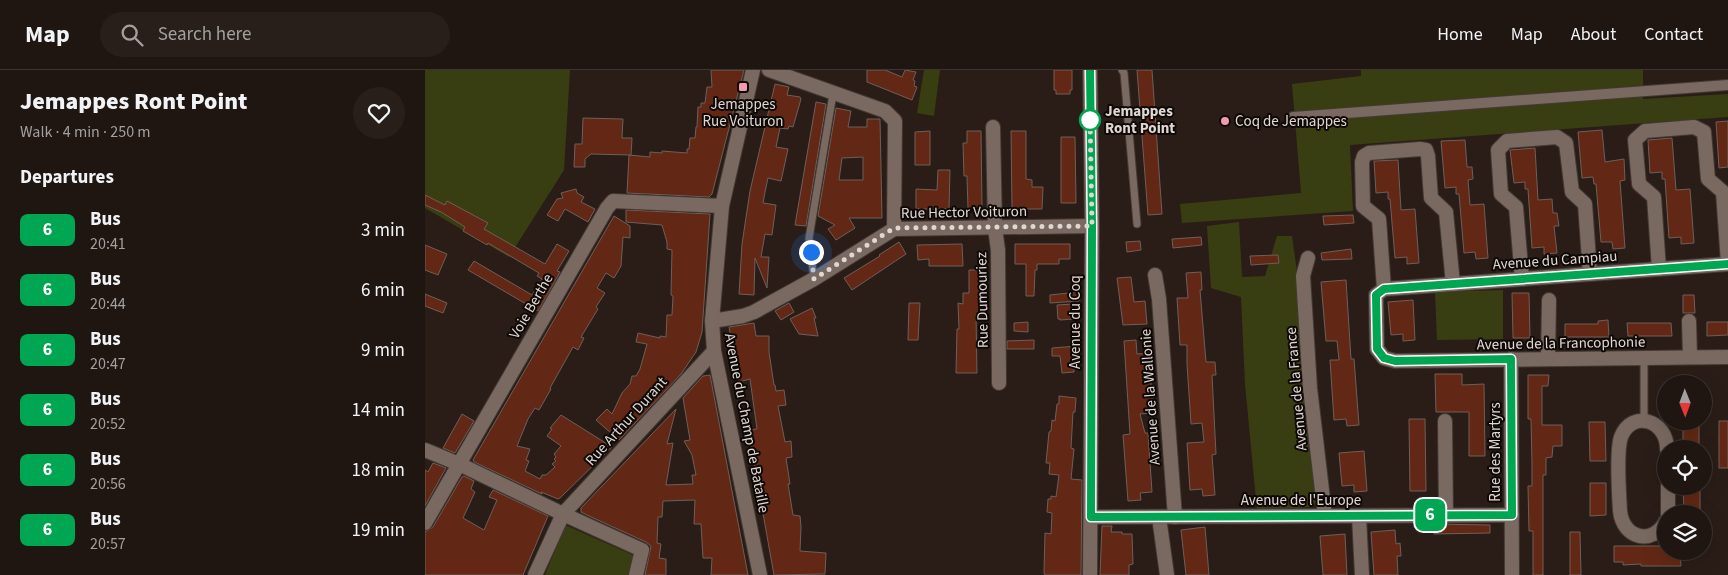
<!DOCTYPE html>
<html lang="en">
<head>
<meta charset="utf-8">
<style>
	body { margin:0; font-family:"Source Sans 3",sans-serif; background:#281f1a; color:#f1f3f6; height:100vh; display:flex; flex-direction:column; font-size:19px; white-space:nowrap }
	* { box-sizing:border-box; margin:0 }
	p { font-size:16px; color:#a29f9f }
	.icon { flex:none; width:28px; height:28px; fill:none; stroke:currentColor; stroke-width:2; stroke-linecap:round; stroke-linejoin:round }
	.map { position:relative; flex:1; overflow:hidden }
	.sheet { display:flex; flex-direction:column; background:#201611; width:425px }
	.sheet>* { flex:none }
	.badge { padding:0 10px; border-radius:8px; font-size:18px; line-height:32px }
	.needle { width:32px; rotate:179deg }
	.controls { position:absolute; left:1232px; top:305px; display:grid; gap:10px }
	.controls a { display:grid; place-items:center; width:55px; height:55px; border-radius:50%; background:#201611; box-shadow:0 5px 20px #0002,0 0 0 1px #3d3531; font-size:25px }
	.you { position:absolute; width:25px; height:25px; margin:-12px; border:4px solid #fff; border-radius:50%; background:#1a73e8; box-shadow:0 0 0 8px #1a73e833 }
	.map>.badge { position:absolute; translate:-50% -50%; box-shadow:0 0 0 2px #fff }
	h2 { padding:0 20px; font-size:19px; line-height:45px }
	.round { display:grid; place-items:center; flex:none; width:52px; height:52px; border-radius:26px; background:#281f1a }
	.summary { display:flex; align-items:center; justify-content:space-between; height:85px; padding:0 20px }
	h1 { font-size:24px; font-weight:800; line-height:38px }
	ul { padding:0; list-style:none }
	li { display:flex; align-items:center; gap:15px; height:60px; padding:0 20px }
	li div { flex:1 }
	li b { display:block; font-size:19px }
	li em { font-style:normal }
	li .badge { min-width:55px; font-weight:700; text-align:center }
	header { display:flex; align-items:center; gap:30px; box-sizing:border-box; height:70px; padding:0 25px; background:#201611; border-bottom:1px solid #3d3531 }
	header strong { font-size:24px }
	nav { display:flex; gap:28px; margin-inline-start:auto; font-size:18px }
	.search { width:350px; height:45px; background:#281f1a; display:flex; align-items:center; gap:12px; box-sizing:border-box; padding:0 18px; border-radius:28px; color:#a29f9f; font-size:19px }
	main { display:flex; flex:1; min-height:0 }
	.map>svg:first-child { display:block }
	.green { fill:#383e11 }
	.building { fill:#632815; stroke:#6f5e59; fill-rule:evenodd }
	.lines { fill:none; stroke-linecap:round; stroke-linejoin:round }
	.service-casing { stroke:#433935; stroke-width:9 }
	.pedestrian-casing { stroke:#433935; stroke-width:12 }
	.minor-casing { stroke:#433935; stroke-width:16 }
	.tertiary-casing { stroke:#433935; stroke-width:16 }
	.service { stroke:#796961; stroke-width:7 }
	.pedestrian { stroke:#796961; stroke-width:10 }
	.minor { stroke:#796961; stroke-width:14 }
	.tertiary { stroke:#796961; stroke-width:14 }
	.line-casing { stroke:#fff; stroke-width:11 }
	.line { stroke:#00a651; stroke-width:8 }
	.walk { stroke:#e0d7d3; stroke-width:5; stroke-dasharray:0 9 }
	.poi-dot { fill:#f29aae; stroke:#0e0906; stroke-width:2 }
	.stop-dot { fill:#fff; stroke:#00a651; stroke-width:2.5 }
	.labels { text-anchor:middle; stroke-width:4; stroke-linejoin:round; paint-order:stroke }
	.poi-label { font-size:15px; fill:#e0d7d3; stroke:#0e0906 }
	.stop-label { font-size:15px; font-weight:bold; fill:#e0d7d3; stroke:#0e0906; text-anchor:start }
	.street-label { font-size:15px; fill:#e0d7d3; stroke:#0e0906 }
</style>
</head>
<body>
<header>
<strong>Map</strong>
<div class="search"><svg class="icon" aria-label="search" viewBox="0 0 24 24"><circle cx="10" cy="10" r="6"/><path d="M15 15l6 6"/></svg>Search here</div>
<nav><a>Home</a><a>Map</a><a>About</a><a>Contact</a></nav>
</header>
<main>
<section class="sheet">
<div class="summary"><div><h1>Jemappes Ront Point</h1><p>Walk · 4 min · 250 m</p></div><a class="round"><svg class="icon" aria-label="heart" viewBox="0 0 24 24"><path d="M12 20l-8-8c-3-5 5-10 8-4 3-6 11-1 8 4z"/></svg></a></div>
<h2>Departures</h2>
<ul>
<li><span class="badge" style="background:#00a651;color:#fff">6</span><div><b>Bus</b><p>20:41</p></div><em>3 min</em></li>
<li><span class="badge" style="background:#00a651;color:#fff">6</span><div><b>Bus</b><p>20:44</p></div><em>6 min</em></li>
<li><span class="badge" style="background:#00a651;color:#fff">6</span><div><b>Bus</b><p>20:47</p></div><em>9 min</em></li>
<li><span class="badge" style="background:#00a651;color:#fff">6</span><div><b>Bus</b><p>20:52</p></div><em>14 min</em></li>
<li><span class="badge" style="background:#00a651;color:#fff">6</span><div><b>Bus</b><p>20:56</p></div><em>18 min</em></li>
<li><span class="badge" style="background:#00a651;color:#fff">6</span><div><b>Bus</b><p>20:57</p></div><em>19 min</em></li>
</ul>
</section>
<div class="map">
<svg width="1303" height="505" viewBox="0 0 1303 505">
	<rect width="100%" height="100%" fill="#2a1d17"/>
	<g class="green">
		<path d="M0,0H145L139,100L84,187L0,138Z"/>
		<path d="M499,0H515L509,46L492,43Z"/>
		<path d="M936,0H1218V29L1303,24V47L925,75L928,141L757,153L755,134L876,123L867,14L936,6Z"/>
		<path d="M814,152L817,207L840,206L852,166H867L872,202L893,429L888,437L832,440L820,314L816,227L786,218L782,156Z"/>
		<path d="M1078,220V269L1012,270L1010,222Z"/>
		<path d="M140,455L208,485L203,505H120Z"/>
	</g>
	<g class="building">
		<path d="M286,0H319L287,124L284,127L202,123L204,85L225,87V82L237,83V81L262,83V79H264L265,68H270L271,57H272L273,37H276V33H280L282,17H287Z"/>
		<path d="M442,0H460L477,7L480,0L491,2L488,10L490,11L489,16L492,17L487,30L442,12Z"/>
		<path d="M629,0H647V20H645V24H631V20H629Z"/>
		<path d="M712,0H727L737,144L723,145Z"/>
		<path d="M350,14L364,17L362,25L375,27L376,29L368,57L364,56L363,59L355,58L351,77L363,79L356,111L343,108L340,122L338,133L351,135L347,165L340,164L336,187H344L342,218L330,188L329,225L314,224L317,174L325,121Z"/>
		<path d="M391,32L401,34L381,156L370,155Z"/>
		<path d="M411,38L426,41L423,57H442V49H455L457,148H424L430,158L411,170L403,159L410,155L393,146ZM438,87V110H414L417,88Z"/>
		<path d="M158,48L198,49L197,68H207L206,85L166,84L160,89V97H149L150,74H157Z"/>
		<path d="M1303,51V97L1294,98L1291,52Z"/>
		<path d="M1177,60L1180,92L1199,89L1200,110L1195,111L1200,178L1188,179L1187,172H1176L1171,114H1169L1168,107L1157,108L1153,62Z"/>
		<path d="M505,61V95H490V62Z"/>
		<path d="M542,61H556L557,139H543L542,106H539L538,73H542Z"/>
		<path d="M586,61H601V109L607,110V117H618L617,139H587Z"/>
		<path d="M636,67H650L651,133H636Z"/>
		<path d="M1247,68L1251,120L1265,119L1269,173L1256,174V167L1244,168L1240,109H1237V102L1225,103L1223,70Z"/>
		<path d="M1040,70L1042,97H1047L1048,109L1043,110L1045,135L1059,134L1063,188L1051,189L1050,182L1039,183L1034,124H1031V117L1020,118L1016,71Z"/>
		<path d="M1110,78L1113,130L1127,129L1128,143H1132L1134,156H1129L1132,183L1119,184V177L1107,178L1103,119H1100V112L1089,113L1085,80Z"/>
		<path d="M973,90L976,140L990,139L994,193L982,194V187L970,188L965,129H963V122L951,123L949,91Z"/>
		<path d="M513,100H525L524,139H491V119L512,120Z"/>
		<path d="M151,119L152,123L159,127L156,132L170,139L163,152L140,139L133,151L122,145L132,129L138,128L136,123Z"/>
		<path d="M0,125L20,135L22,131L63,153L59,159L120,194L132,174L144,181L132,201L135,202L113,241L43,200L49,191L107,225L117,209L112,206L114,203L63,173L62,175L38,161L40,157L16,142L0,135Z"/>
		<path d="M201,140L285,144L277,262L271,282L256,304L194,370L171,350L182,339L187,344L197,323L205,314L207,306H211L215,299L222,274L211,272L213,263L235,268V266L241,267L242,245H247L248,226L246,225L247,180L242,179V172L237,155L201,152Z"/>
		<path d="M928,145L929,153L899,155L898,146Z"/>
		<path d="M189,146L205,156V168L198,167L196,196L189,208L181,203L172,218L180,223L171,237L173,239L156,267L159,268L153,280L148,277L125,318L126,319L114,340L110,338L103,349L92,376L105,379L101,390L104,391L100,401L115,409L117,405H121L130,397L127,394L131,391L129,389L131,387L129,384L136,376L122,366L127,359L125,358L136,345L187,377L135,428L133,429L116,422L117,424L49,392L48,390Z"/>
		<path d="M776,167L777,175L748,178L747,169Z"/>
		<path d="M715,171L716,180L702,182L701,172Z"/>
		<path d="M474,172L481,184L427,220L419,208L455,186L454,185Z"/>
		<path d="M537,174L538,196H504V189L493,190L492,175Z"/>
		<path d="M590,174H645V189H634V194H612V200H610L609,226H601V194H590Z"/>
		<path d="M0,175L22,184L13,205L0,200Z"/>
		<path d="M926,179L927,189L897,190L896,183Z"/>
		<path d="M853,185L854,193L826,195L825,186Z"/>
		<path d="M544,200H558V244H551L552,303H531L532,259H534L533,233L538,234V223H544Z"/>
		<path d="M776,202L777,220H775L781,292H790L791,305H787L791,384L787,385L790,425L778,426L777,419L765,420L762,373L779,372L777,353L766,354L762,294V275H755L752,228H763L761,203Z"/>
		<path d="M706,207L709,232L720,231L722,254L698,255L692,208Z"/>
		<path d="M921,210L926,289H929L934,355L922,356L921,349L909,350L905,290H914L912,271H901L896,212Z"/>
		<path d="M653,222L654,231L625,233V225Z"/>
		<path d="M1087,223H1104L1105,268H1088Z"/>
		<path d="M0,224L22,233L18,243L0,236Z"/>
		<path d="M1258,225H1269L1270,243H1258Z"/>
		<path d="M988,230L990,270L978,271V264L966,265L963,232Z"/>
		<path d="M364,233L369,242L356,250L350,241Z"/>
		<path d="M484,233H495L493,270H483Z"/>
		<path d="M648,234L649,249L635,250V249H633L632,235Z"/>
		<path d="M387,238L391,248H389L393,266L374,264L365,249Z"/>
		<path d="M1183,250L1184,267H1140V254H1173V251Z"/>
		<path d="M603,252V262L589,261V253Z"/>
		<path d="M1282,252H1303V265L1282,266Z"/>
		<path d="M329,253L331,266H344V282L349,315H350L351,321L359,320L361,335L353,336L360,372L366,371L367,387L361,388L365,414H363L368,445L375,446L376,457L375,481L401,483L400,504L349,505L323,360L332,359L325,309L314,312L304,257Z"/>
		<path d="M1202,253H1246L1247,266H1203Z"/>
		<path d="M609,270V279H582V271Z"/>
		<path d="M711,270L712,284L724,283L728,343L715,344L720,363H723L727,422L715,423L716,430L703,431L698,365L705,364L699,271Z"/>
		<path d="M653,276L654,285H648L649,302L637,303L635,286H627V278Z"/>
		<path d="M1010,304H1037V315L1059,314L1060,386H1044V342H1011Z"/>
		<path d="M285,305L323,505H286L287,488H278L276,454H269L270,430L238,431L237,447H233L232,473L236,474L234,488L241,489V505H220L226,476L221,472L164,446L156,442V438L251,339L242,374L248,373L241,415L268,414L267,405H271L267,385L259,371L265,370L258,328L278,306Z"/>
		<path d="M1103,305H1124L1123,316H1117V355H1137V376H1128L1127,387L1121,388V405H1118V505H1108V461H1104L1103,416H1107V394L1106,349H1103Z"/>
		<path d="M634,326L651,328L650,342H648L646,378L649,379L646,409L657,410L656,505H620L619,503L620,463L626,464L627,443L622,442L623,429H626V426L631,427L634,405L624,404L625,393H621L624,362L626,361L627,350L630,351L632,334H634Z"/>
		<path d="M37,344L49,351L30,383L18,378Z"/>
		<path d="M984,349H1000L1001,421H985Z"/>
		<rect x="1258" y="351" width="16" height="28"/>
		<rect x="1294" y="351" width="9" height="47"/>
		<path d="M1164,352H1180L1181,391H1165Z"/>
		<path d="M939,381L942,421L929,422V415L917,416L914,383Z"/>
		<path d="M8,393L21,398L0,436V400L3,402Z"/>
		<path d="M39,406L49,411L46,419L50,422L38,448L59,460L72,430L64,427L68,420L123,446L98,505H0V462L8,457L37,407Z"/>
		<path d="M1165,413H1181V445L1165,446Z"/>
		<path d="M1258,416H1275V444H1259Z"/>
		<path d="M1008,454L1065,455V463L1009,464Z"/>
		<path d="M677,456H687L686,462H697V464H707L708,494L704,495V505H675Z"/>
		<path d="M780,457L784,505H761L756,460Z"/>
		<path d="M970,460L971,474L975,473L976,486H972L973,505H949L946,462Z"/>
		<path d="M1145,462H1155L1156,505H1145Z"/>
		<path d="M920,464L922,505H898L895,466Z"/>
		<path d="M1189,476H1241V481H1252V485H1255L1256,496H1216V494L1198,495V492H1189Z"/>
	</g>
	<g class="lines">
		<defs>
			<g id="service">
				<path d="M697,0L699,3L712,154"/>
				<path d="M389,209L384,168L408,24"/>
				<path d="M1219,288V351"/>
			</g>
			<path id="pedestrian" d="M868,47L1303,15"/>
			<g id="minor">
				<path d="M344,0L460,41L470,51L469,159"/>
				<path d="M665,0L667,156L665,505"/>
				<path d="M568,57L570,158L573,180L574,313"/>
				<path d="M883,188L878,206L885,318L900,446"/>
				<path d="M1234,199L1229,127L1214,114L1210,70L1220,61L1269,57L1279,62L1283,109L1298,122L1303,193"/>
				<path d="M730,205L734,229L750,447"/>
				<path d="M1097,209L1091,137L1076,124L1073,80L1082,71L1132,67L1141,73L1147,122L1160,134L1165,204"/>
				<path d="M959,219L951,225L952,279L959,288L970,291L1303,287"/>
				<path d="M959,219L1303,194"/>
				<path d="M959,219L954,149L938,136L937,92L939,86L944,83L995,79L1001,80L1003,86L1006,128L1021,142L1028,214"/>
				<path d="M287,251L318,246L329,242L389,209L469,159L667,156"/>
				<path d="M1264,251L1265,287"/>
				<path d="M1086,289L1087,505"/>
				<path d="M1123,289L1124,230"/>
				<path d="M1020,351L1021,445"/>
				<path d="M0,380L34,394L138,444L217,480L211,505"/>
				<path d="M1243,416V444"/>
				<path d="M934,446L937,505"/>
				<path d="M666,447L1087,445"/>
				<path d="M734,447L742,505"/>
				<path d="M1241,451C1228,476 1198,469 1195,441C1194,424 1191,381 1196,367C1207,339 1242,350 1242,379"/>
				<path d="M0,453L182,138L188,131L297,136"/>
				<path d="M110,505L138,444L289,281"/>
			</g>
			<path id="tertiary" d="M328,0L297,136L287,251L289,281L335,505"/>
		</defs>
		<use href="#service" class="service-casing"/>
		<use href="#pedestrian" class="pedestrian-casing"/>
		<use href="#minor" class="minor-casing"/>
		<use href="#tertiary" class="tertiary-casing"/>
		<use href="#service" class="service"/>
		<use href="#pedestrian" class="pedestrian"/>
		<use href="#minor" class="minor"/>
		<use href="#tertiary" class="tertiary"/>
	</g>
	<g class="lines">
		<defs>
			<path id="line" d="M665,0L667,156L666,447L1087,445L1086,289L970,291L959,288L952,279L951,225L959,219L1303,194"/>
		</defs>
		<use href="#line" class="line-casing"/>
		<use href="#line" class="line"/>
		<path class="walk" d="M386,182L389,209L469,158L667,156L665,45V50"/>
	</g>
	<g class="poi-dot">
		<rect x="313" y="12" width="10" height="10" rx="2.5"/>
		<circle cx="800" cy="51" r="5"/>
	</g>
	<circle class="stop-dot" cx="665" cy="50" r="10"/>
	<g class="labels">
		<g class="poi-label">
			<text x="318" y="39">Jemappes<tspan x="318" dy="17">Rue Voituron</tspan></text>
			<text x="810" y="56" text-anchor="start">Coq de Jemappes</text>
		</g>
		<g class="stop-label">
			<text x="680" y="46">Jemappes<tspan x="680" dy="17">Ront Point</tspan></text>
		</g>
		<g class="street-label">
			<text transform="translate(539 142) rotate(-1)" y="5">Rue Hector Voituron</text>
			<text transform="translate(1130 190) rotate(-4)" y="5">Avenue du Campiau</text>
			<text transform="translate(557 230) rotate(-91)" y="5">Rue Dumouriez</text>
			<text transform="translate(106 236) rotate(-60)" y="5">Voie Berthe</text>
			<text transform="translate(650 252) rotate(-90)" y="5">Avenue du Coq</text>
			<text transform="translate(1136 273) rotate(-1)" y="5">Avenue de la Francophonie</text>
			<text transform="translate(871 319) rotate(-95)" y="5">Avenue de la France</text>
			<text transform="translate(725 327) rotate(-94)" y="5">Avenue de la Wallonie</text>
			<text transform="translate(201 351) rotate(-48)" y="5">Rue Arthur Durant</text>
			<text transform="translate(322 353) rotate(79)" y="5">Avenue du Champ de Bataille</text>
			<text transform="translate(1070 382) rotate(-90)" y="5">Rue des Martyrs</text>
			<text x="876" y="435">Avenue de l'Europe</text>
		</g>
	</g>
</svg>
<div class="controls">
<a><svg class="needle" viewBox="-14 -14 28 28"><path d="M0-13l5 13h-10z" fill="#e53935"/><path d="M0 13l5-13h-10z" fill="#a29f9f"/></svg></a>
<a><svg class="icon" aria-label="locate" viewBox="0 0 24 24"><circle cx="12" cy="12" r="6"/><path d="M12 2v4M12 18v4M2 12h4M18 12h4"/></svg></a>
<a><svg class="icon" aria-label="layers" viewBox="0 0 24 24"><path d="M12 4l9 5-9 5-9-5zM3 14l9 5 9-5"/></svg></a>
</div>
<div class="you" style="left:386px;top:182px"></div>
<b class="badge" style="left:1005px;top:445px;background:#00a651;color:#fff">6</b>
</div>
</main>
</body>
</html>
